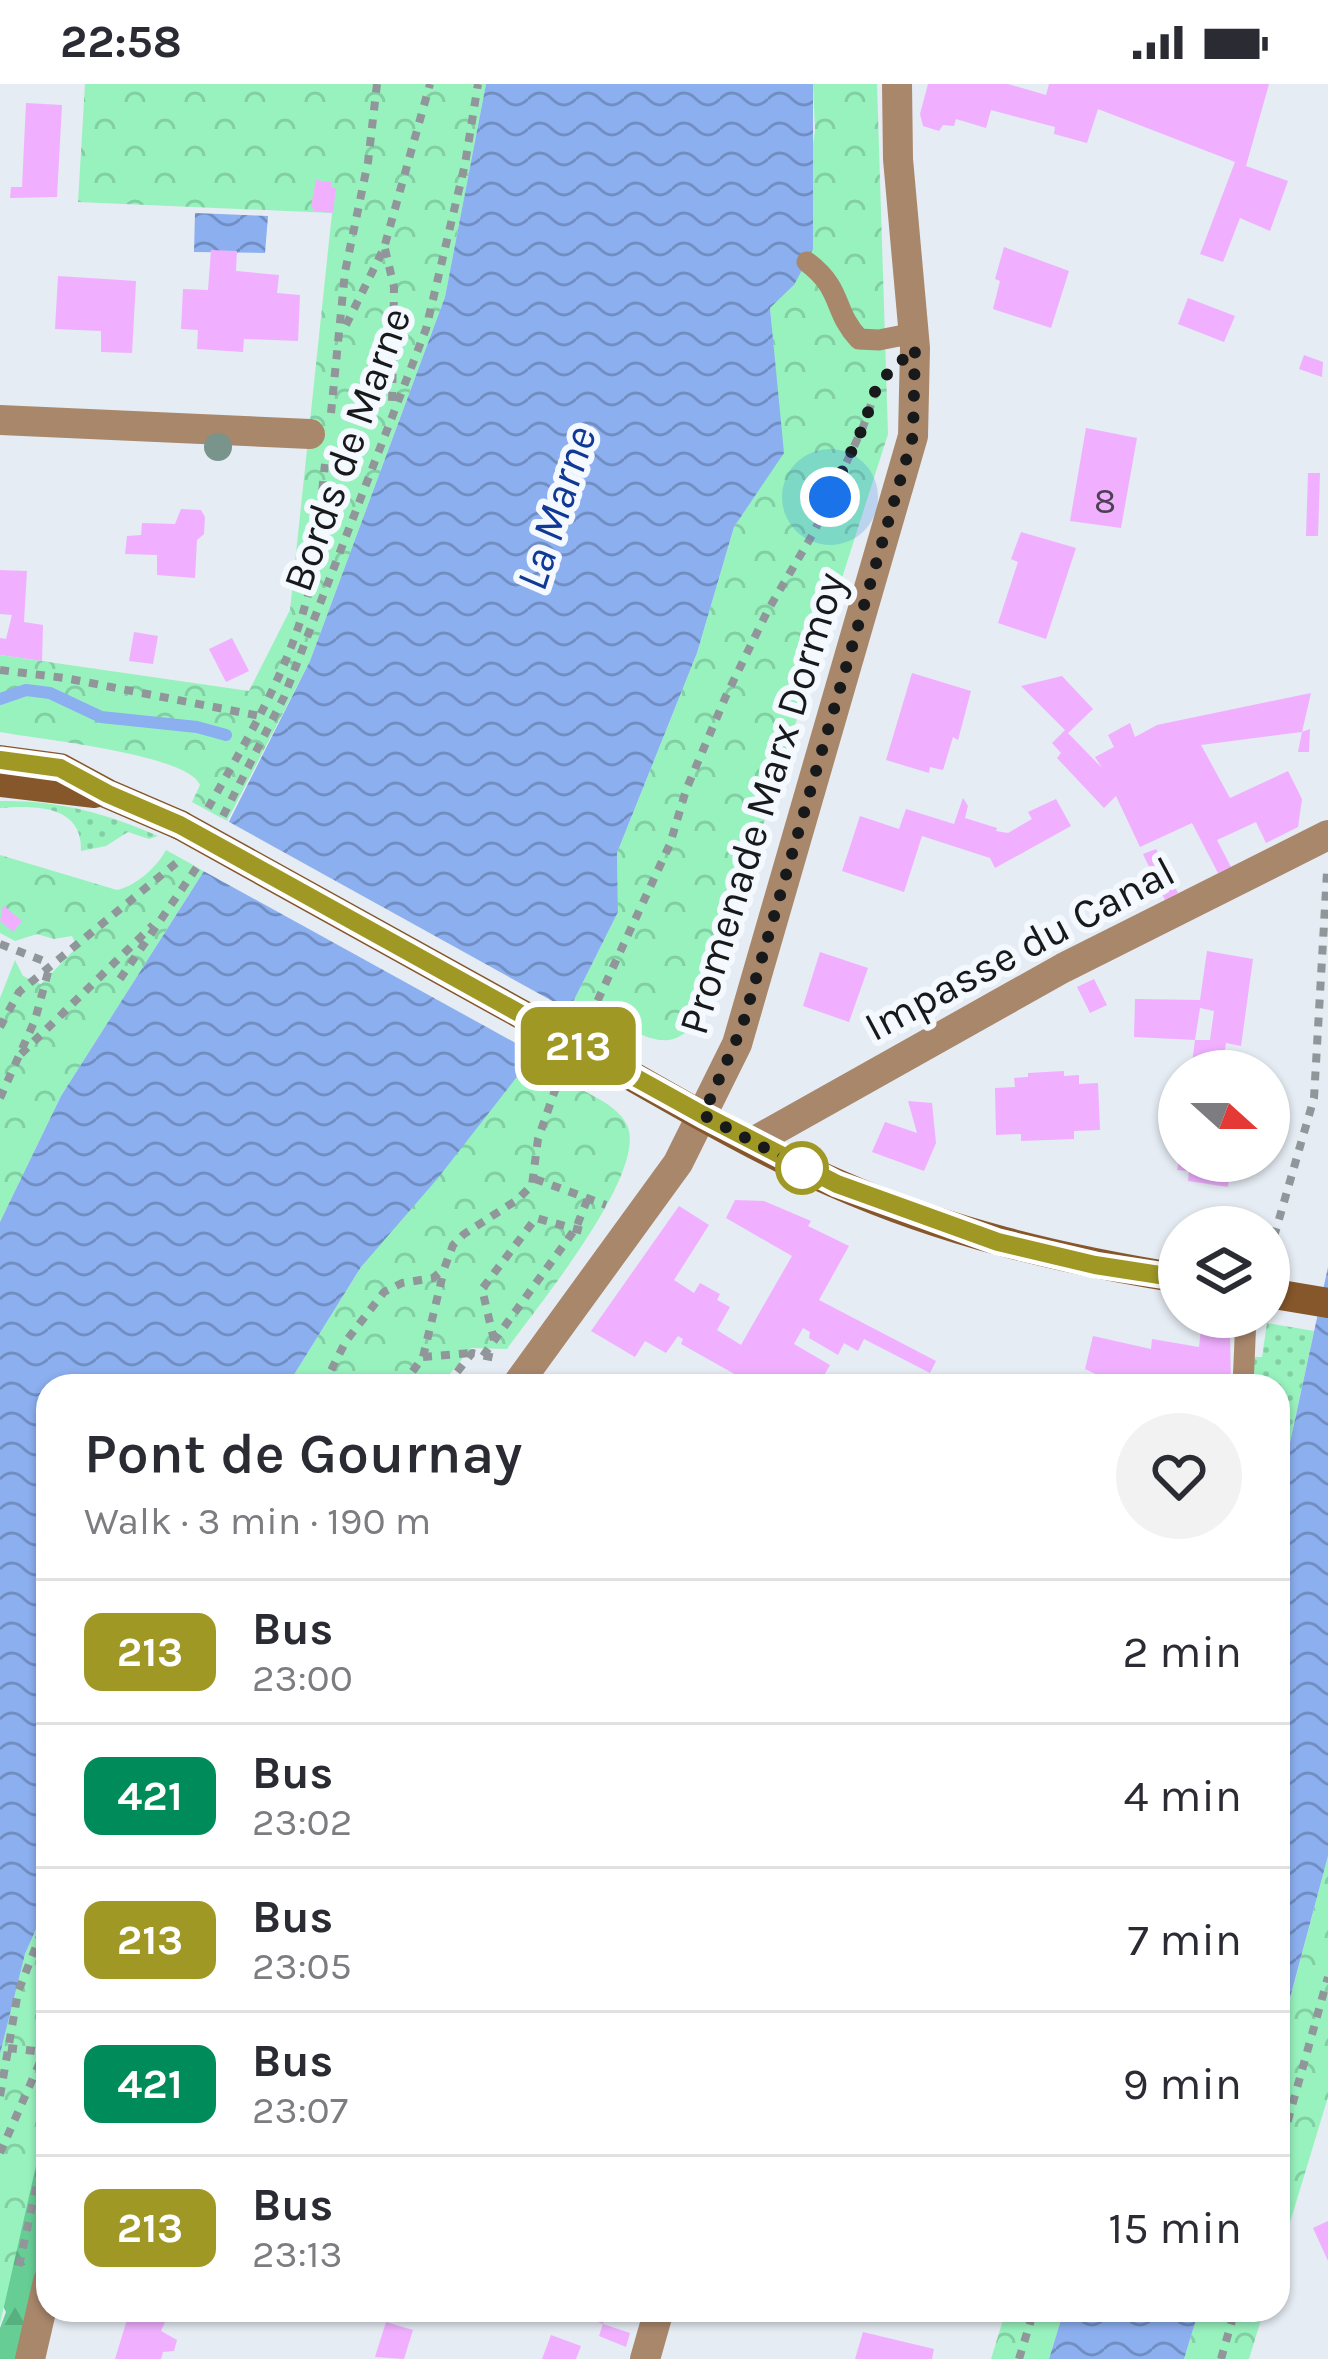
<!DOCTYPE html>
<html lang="en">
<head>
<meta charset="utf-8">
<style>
	body { margin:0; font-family:Karla,sans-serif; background:#f2f2f3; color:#2b2b33; height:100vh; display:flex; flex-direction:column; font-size:45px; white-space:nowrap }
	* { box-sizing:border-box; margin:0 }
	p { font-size:39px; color:#7c7c81 }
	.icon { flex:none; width:66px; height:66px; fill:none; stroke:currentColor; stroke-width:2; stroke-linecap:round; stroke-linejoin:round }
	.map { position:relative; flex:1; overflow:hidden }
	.sheet { position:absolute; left:36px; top:1290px; width:1254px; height:948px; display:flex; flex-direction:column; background:#fff; border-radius:36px; box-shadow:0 3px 9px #0004 }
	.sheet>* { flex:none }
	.badge { padding:0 24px; border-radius:18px; font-size:42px; line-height:78px }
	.needle { width:78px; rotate:111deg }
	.buttons { position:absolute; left:1158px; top:966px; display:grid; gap:24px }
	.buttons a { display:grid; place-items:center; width:132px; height:132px; border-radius:50%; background:#fff; box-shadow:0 3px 9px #0004; font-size:60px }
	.you { position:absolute; width:60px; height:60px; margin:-30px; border:9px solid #fff; border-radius:50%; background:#1a73e8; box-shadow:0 0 0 18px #1a73e833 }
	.map>.badge { position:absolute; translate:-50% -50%; box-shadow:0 0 0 6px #fff }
	.round { display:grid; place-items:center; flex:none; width:126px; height:126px; border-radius:63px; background:#f2f2f3 }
	.head { display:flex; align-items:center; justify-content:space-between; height:204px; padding:0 48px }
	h1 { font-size:57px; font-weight:600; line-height:90px }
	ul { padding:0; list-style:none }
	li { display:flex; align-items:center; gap:36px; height:144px; padding:0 48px; border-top:3px solid #e1e1e2 }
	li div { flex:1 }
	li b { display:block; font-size:45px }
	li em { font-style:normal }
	li .badge { min-width:132px; font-weight:700; text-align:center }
	.status { display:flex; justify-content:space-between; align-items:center; height:84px; padding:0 60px; background:#fff; direction:ltr }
	.status svg { height:33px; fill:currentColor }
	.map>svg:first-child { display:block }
	.grass { fill:url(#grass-dots) }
	.forest { fill:url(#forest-firs) }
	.park { fill:url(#park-crowns) }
	.water { fill:url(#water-waves) }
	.pier { fill:#e5ecf3 }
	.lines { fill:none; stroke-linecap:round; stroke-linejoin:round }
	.stream { stroke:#8caff0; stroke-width:12 }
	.building { fill:#f0b0ff }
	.path { stroke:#91969b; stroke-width:8; stroke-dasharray:9 9; stroke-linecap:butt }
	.lane { stroke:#a9876b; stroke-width:21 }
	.street { stroke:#a9876b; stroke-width:30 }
	.secondary { stroke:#86572b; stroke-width:30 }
	.secondary-bridge { stroke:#86572b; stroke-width:30 }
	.tree { fill:#79948a }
	.line-casing { stroke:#fff; stroke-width:27 }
	.line { stroke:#9f9825; stroke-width:18 }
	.walk { stroke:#17191b; stroke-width:12; stroke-dasharray:0 21.6 }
	.stop-dot { fill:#fff; stroke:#9f9825; stroke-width:6 }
	.labels { text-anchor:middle; stroke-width:12; stroke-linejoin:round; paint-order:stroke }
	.number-label { font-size:36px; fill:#4d3f54 }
	.street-label { font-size:42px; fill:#17191b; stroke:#f4f9ff }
	.water-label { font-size:45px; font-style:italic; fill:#0f3995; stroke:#f4f9ff }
</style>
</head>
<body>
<div class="status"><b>22:58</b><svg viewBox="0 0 49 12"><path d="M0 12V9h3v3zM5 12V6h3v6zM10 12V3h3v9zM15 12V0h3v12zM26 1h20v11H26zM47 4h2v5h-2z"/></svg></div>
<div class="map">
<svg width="1328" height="2275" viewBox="0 0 1328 2275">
	<defs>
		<pattern id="grass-dots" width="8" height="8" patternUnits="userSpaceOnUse" patternTransform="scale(3)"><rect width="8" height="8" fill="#98f2be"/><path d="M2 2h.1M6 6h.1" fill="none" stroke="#82cfa3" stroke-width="1.8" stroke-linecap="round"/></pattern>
		<pattern id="forest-firs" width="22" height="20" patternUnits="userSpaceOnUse" patternTransform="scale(3)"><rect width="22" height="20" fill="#66cd95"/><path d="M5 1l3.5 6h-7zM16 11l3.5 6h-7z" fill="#58af80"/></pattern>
		<pattern id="park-crowns" width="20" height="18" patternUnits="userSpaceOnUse" patternTransform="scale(3)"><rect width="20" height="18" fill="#98f2be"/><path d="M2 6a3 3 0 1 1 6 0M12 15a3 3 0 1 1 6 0" fill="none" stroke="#82cfa3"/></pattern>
		<pattern id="water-waves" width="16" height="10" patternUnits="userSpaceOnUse" patternTransform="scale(3)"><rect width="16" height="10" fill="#8caff0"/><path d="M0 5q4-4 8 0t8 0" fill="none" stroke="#718ec2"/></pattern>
	</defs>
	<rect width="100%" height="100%" fill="#e5ecf3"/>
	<g class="grass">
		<path d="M0,717C57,716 106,729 158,752L149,755L128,748L106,762L81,767C83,721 35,721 0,724Z"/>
		<path d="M1267,1239L1314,1247L1278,1414V1302H1252L1253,1273H1262Z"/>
	</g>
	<path class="forest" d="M48,1858V2151L18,2275H0V2244L6,2228L0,2216Z"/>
	<g class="park">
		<path d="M85,0H486L445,213L310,577L227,737L192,718L200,701C188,670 36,655 0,648V571L249,607L290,526L332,129L78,118Z"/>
		<path d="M813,0H877L888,350L705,923C676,978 645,954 604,929L597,942L569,926L618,828L617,769L697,569L734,443L783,369L770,224L794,201L815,46Z"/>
		<path d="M166,766L204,787L61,1012L0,1138V914L15,876L23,892L41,900L77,863L72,852L54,855L37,850L15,857L0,849V771L117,806C136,802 157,783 166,766Z"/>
		<path d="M535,970L570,989L567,998C586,1009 617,1020 627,1041C649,1088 536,1224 507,1265L471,1264L440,1302H287L361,1183Z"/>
		<path d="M1328,1772V2013L1278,2178V1960Z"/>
		<path d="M48,1818V2029L0,2240V1970L25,1870Z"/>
		<path d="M1006,2226H1064L1049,2275H991Z"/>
		<path d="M1199,2226H1264L1249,2275H1184Z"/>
	</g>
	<g class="water">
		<path d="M486,0H813V165L794,201L770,224L784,369L734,443L697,569L617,769L618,828L569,926L438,1094L361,1183L287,1302H48V1818L25,1870L0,1970V1138L61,1012L204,787L310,577L445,213Z"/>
		<path d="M195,129L268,132L265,169L194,168Z"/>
		<path d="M1328,1154V1772L1278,1959V1414L1328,1183Z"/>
		<path d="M1064,2226H1199L1184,2275H1049Z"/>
	</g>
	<path class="pier" d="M222,734L574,929L541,973L198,784Z"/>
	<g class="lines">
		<path class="stream" d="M0,615L26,606L50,609L101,633L197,643L226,651"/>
	</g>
	<g class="building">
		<path d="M928,0H1008L1046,11L1049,0H1269L1246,82L1288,97L1270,147L1240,134L1223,178L1200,170L1235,78L1098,25L1087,59L1054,50L1055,43L991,26L986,44L956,35L954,42L943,41L939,47L923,42L920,30Z"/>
		<path d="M26,19L62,21L57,113L10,114L11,103H22Z"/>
		<path d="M316,96L331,98V104H336L333,129L314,127L311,122Z"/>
		<path d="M1004,163L1069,187L1051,244L993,225L1000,197L995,195Z"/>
		<path d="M211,166L237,167L236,187L279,191L277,209L300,211L298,257L244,255L243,268L197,265L198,246L181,245L183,205L208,206Z"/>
		<path d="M58,192L136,197L132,269L101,268V247L55,245Z"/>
		<path d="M1188,214L1235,232L1224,258L1178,240Z"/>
		<path d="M1304,271L1323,278L1322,293L1299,285Z"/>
		<path d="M1086,344L1137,354L1121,444L1070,437Z"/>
		<path d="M1308,389H1320L1318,452H1306Z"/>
		<path d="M181,425L201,426L205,433L204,450L197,456L195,494L157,491V471L125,470L127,452L141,451L142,439L175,440Z"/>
		<path d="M1021,448L1076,464L1046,555L998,539L1018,478L1011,475Z"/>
		<path d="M0,486L27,487L24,538L43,541L42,577L0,571V554L6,555L12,531L0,530Z"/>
		<path d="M134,548L158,552L153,580L129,577Z"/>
		<path d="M232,554L249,587L226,598L209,565Z"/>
		<path d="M912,589L971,607L958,656L953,653L943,686L930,683L929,689L886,676Z"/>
		<path d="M1062,592L1093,625L1068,649L1102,684L1095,673L1114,663L1108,651L1130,639L1135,653L1157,641L1311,609L1302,648L1310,645L1309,668H1298L1302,648L1201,661L1230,714L1288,687L1302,715L1298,743L1266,759L1256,738L1217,756L1231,783L1218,789L1192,739L1140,763L1116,712L1104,724L1057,674L1061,669L1052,659L1065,646L1021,602Z"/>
		<path d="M963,714L968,722L965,734L997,744L996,747L1008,749L1032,735L1028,728L1056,715L1071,742L995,784L990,774L922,752L904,808L842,787L860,732L899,745L906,725L954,740Z"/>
		<path d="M1156,765L1178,809L1165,816L1143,770Z"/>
		<path d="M3,821L22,837L13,848L0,837Z"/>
		<path d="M1207,867L1253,875L1241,962L1226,959L1222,987H1191L1195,956H1210L1214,927L1200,924L1195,956L1134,953L1135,915L1200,916Z"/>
		<path d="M820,868L868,884L849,938L803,922Z"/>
		<path d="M1094,895L1107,921L1090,929L1077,903Z"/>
		<path d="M1064,987V992L1079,991V1000L1098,999L1100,1046L1074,1047V1055L1021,1057V1050L996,1051L995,1004L1015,1003L1014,994L1028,993V989Z"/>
		<path d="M908,1017L932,1019L936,1059L924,1087L872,1068L885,1038L917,1049Z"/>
		<path d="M1179,1077H1231L1228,1103L1188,1097L1189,1087L1177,1086Z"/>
		<path d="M735,1116L764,1117L811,1137L808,1142L849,1162L819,1216L936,1277L930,1289L864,1255L858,1267L844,1259L838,1271L809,1254L810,1248L803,1244L794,1260L830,1281L818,1302L804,1297L800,1302H756L681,1260L683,1255L678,1252L666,1269L645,1257L635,1273L591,1247L679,1122L709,1141L674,1196L694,1209L700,1199L720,1210L717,1216L730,1223L717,1246L741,1261L792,1172L726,1134Z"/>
		<path d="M1201,1245L1230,1250L1231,1302H1145L1100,1292L1085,1285L1093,1252L1151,1265L1152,1255L1199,1263Z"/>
		<path d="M1328,2137V2177L1313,2144Z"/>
		<path d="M130,2226H182V2238H165L161,2247L177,2256L174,2267L163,2268L161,2275H115Z"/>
		<path d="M564,2226H608L603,2240Z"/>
		<path d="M386,2238L413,2246L404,2275L375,2273Z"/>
		<path d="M603,2240L630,2249L626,2263L599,2252Z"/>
		<path d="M863,2248L934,2265L932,2275H855Z"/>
		<path d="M551,2251L581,2262L576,2275H542Z"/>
	</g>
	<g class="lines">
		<g class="path">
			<path d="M385,165L394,203L392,323"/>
			<path d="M346,241L384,164L430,0"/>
			<path d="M331,329L345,188L368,78L377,0"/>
			<path d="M0,586L65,594L260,632"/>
			<path d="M208,724C247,656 288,588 308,511C319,469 320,422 325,380"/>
			<path d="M223,732L284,613L426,245L465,80L478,0"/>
			<path d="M0,860L49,879"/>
			<path d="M120,895L197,783"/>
			<path d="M590,933L670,760L686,706L726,612L768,526L814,448L863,343L879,298"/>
			<path d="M0,943L19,908L181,775"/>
			<path d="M21,970L153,841"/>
			<path d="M0,1014L35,936L50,881"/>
			<path d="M535,1095L606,1121"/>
			<path d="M1269,1170L1314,1014L1327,788"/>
			<path d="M494,1256L482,1205L536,1134L590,1149"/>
			<path d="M483,1272L576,1144L588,1114"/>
			<path d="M423,1273L471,1269"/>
			<path d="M323,1302L346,1257L384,1208L402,1199L433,1194L444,1185L453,1161L464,1150L517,1116L532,1101L538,1055L562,986"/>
			<path d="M402,1302L423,1273L444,1186"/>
			<path d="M446,1302L472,1269L500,1275"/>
			<path d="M8,1964L44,1968"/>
			<path d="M0,2012L18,1908L48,1832"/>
			<path d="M0,2069L48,1960"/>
			<path d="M1278,2072L1328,1893"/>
			<path d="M19,2182L48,2050"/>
			<path d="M1019,2275L1034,2226"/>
			<path d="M1221,2275L1235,2226"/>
		</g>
		<g class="lane">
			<path d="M807,178C844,206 832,226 859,255L879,256L914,249"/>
			<path d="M1243,1302L1246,1233"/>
		</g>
		<g class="street">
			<path d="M0,336L310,350"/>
			<path d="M753,1058L1063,884L1328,751"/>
			<path d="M516,1302L678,1079L737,960L913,352L915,264L898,75L897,0"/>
			<path d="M30,2275L48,2197"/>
			<path d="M645,2275L659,2226"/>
		</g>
		<g class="secondary">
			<path d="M0,676L60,684L108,710L180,741"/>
			<path d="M0,698L95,709"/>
			<path d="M584,965C666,1011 748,1061 835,1099C946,1148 1060,1175 1179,1194"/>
			<path d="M1269,1209L1328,1219"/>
		</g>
		<path class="secondary-bridge" d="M180,741L584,965"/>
	</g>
	<circle class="tree" cx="218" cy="363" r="14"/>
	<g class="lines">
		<defs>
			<path id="line" d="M0,676L60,684L108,710L180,741L703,1031L837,1100L998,1158L1095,1181L1179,1194"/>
		</defs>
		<use href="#line" class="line-casing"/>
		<use href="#line" class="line"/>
		<path class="walk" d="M802,1084L703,1031L742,943L913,352L915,264L878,299L863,343L830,413"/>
	</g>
	<circle class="stop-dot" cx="802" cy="1084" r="24"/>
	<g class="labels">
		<g class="number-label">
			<text x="1105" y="429">8</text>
		</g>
		<g class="street-label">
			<text transform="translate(346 365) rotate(-70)" y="15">Bords de Marne</text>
			<text transform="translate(761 719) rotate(-73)" y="15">Promenade Marx Dormoy</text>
			<text transform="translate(1019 864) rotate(-28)" y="15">Impasse du Canal</text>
		</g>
		<g class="water-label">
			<text transform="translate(555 424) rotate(-72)" y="16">La Marne</text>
		</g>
	</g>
</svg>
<div class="buttons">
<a><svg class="needle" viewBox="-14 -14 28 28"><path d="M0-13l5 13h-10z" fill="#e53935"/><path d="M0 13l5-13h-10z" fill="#7c7c81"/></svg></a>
<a><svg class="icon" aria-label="layers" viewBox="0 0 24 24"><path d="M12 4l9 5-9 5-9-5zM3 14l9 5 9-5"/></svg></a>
</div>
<div class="you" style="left:830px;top:413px"></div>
<b class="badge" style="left:578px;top:962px;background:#9f9825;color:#fff">213</b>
<section class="sheet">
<div class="head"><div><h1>Pont de Gournay</h1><p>Walk · 3 min · 190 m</p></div><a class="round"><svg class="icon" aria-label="heart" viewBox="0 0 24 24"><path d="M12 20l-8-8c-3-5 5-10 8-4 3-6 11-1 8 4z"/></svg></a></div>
<ul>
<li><span class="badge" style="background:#9f9825;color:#fff">213</span><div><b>Bus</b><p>23:00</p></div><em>2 min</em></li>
<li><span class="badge" style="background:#008b5a;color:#fff">421</span><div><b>Bus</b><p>23:02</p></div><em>4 min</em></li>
<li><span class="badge" style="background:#9f9825;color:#fff">213</span><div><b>Bus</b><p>23:05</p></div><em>7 min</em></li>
<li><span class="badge" style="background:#008b5a;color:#fff">421</span><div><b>Bus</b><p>23:07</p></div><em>9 min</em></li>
<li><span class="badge" style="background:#9f9825;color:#fff">213</span><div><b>Bus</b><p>23:13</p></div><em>15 min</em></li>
</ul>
</section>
</div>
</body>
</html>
